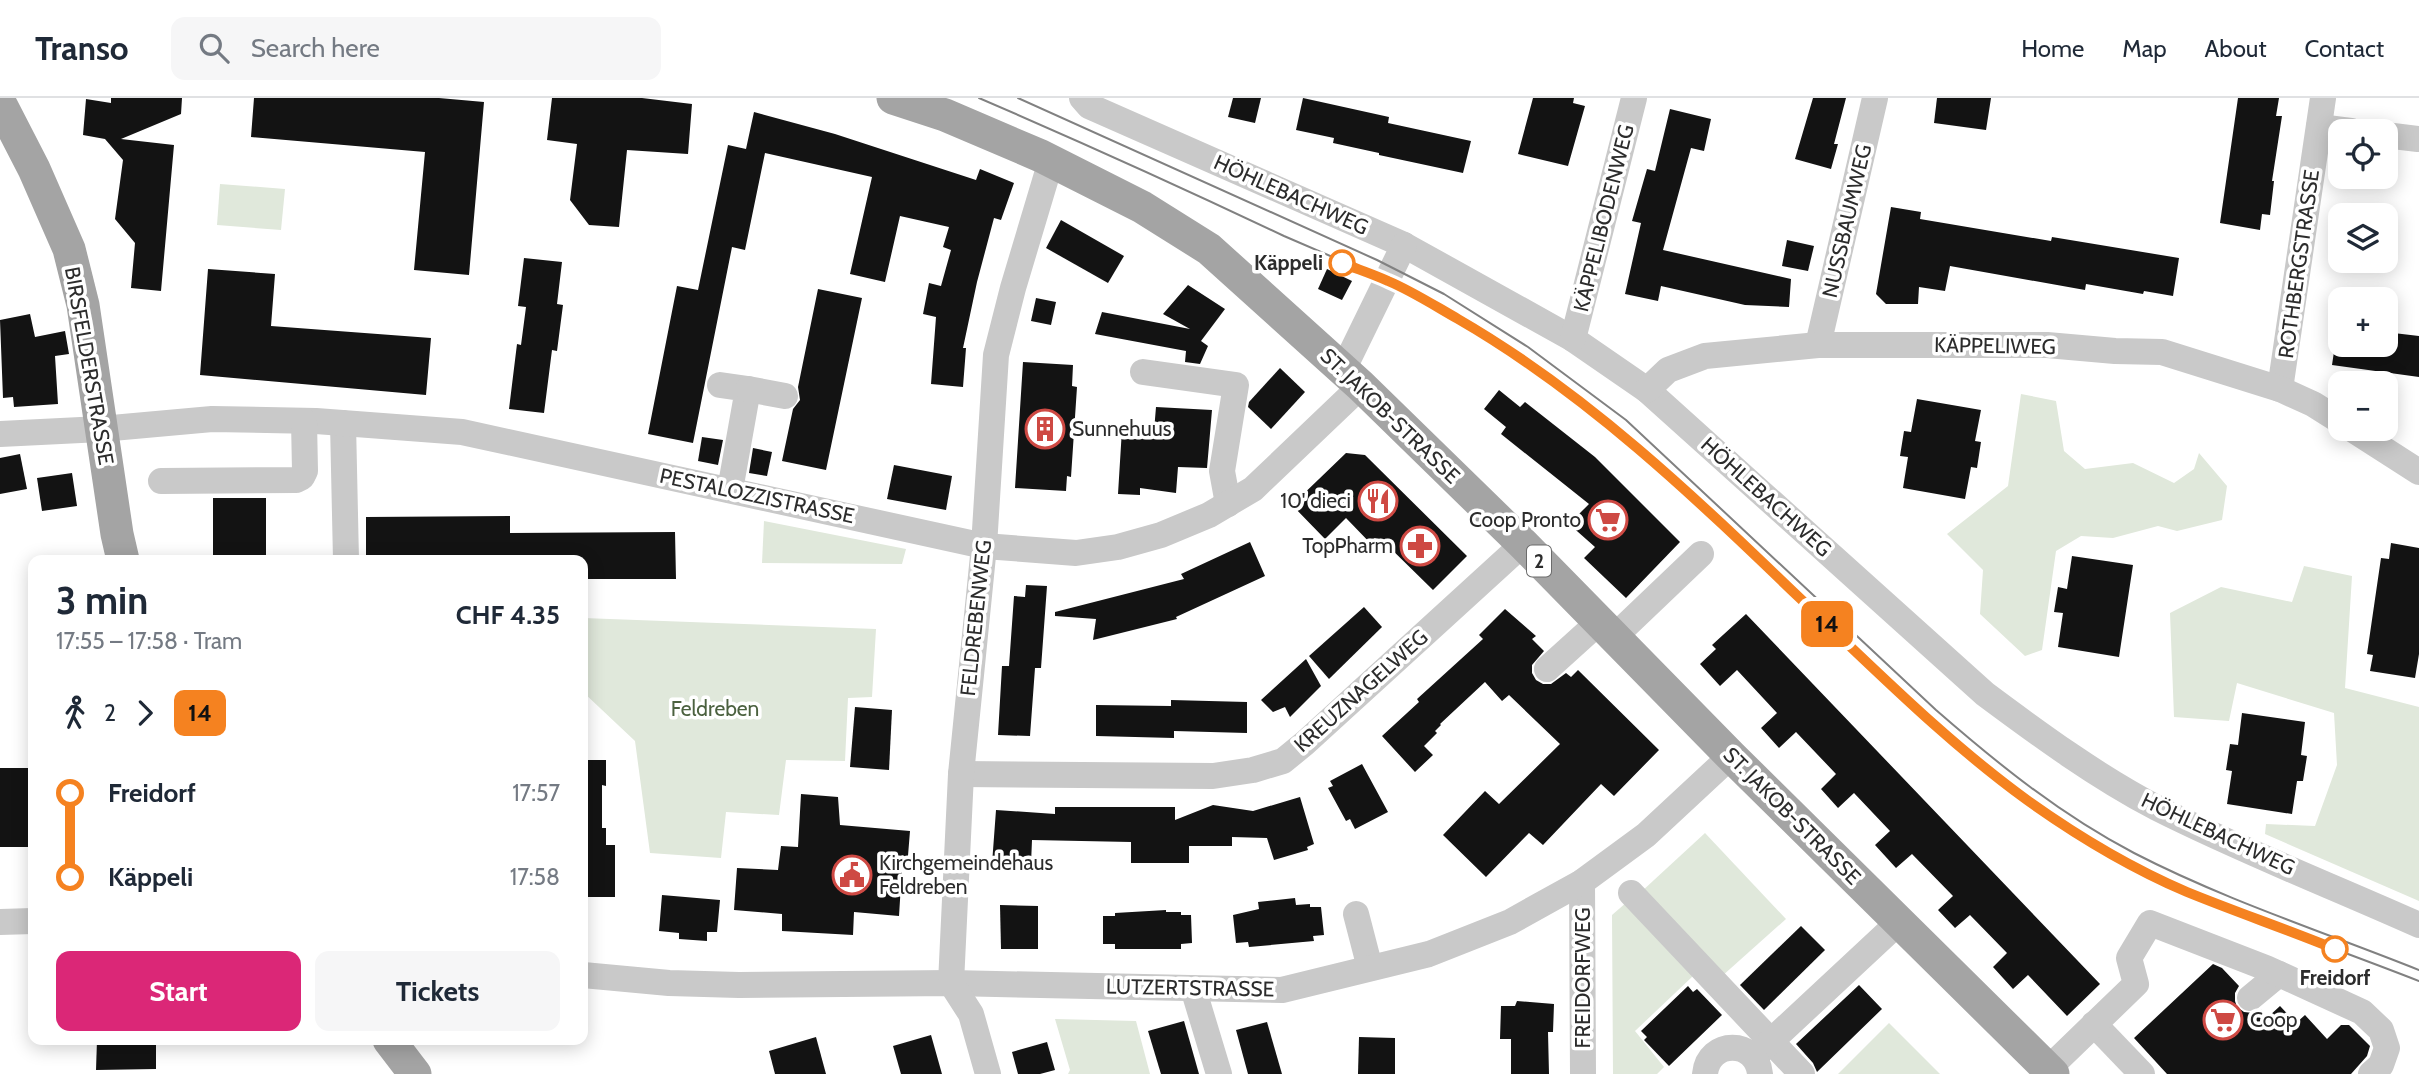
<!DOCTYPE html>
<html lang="en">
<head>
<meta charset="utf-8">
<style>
	body { margin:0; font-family:Cabin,sans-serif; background:#f6f6f7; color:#1f2937; height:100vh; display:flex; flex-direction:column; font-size:26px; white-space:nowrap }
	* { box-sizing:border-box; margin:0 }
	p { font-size:23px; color:#747a83 }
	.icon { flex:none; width:38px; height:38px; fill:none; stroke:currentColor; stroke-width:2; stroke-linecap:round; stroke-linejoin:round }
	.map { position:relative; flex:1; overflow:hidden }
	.sheet { position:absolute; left:28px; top:457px; width:560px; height:490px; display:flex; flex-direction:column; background:#fff; border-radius:14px; box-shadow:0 4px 18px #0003 }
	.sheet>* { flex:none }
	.badge { padding:0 14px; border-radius:10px; font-size:24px; line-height:46px }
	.buttons { position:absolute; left:2328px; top:21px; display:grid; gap:14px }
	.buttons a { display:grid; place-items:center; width:70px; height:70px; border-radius:14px; background:#fff; box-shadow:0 4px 18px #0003; font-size:35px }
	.map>.badge { position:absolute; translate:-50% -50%; box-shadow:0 0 0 4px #fff }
	.legs { display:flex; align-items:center; gap:10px; height:77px; padding:0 28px; font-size:23px }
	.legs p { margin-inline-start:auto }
	.summary { display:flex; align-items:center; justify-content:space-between; height:119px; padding:0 28px }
	h1 { font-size:38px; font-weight:700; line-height:52px }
	.button { display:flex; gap:14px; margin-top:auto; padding:14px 28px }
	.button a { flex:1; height:80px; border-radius:14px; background:#db2777; color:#fff; font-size:28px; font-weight:700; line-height:80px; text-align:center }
	.button a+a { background:#f6f6f7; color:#1f2937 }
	ul { padding:0 28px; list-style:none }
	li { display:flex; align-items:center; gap:24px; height:84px; font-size:26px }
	li i { display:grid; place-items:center; width:10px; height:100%; margin:0 9px; background:currentColor }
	li i::after { content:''; width:18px; height:18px; margin:-9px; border:5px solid; border-radius:50%; background:#fff }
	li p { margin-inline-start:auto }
	li:first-child i { background:linear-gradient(#0000 50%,currentColor 0) }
	li:last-child i { background:linear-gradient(currentColor 50%,#0000 0) }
	header { display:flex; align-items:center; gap:42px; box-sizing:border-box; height:98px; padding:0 35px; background:#fff; border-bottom:2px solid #e0e1e3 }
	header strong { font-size:33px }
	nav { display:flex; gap:38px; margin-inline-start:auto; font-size:24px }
	.search { width:490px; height:63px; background:#f6f6f7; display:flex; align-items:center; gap:18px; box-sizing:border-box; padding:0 24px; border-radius:14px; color:#747a83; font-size:26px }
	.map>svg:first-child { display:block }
	.green { fill:#e0e8db }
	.building { fill:#131313 }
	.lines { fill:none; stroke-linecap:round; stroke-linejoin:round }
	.minor { stroke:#c9c9c9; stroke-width:26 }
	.major { stroke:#a4a4a4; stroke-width:33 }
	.tram { stroke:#818181; stroke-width:2 }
	.line-1-casing { stroke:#fff; stroke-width:16 }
	.line-1 { stroke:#f58220; stroke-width:10 }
	.stop-1-dot { fill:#fff; stroke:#f58220; stroke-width:3.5 }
	.labels { text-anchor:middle; stroke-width:7; stroke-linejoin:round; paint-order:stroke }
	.shield { fill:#fff; stroke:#6b6b6b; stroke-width:2 }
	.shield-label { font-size:19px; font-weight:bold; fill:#2c2c2c }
	.street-label { font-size:21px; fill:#2c2c2c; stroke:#fff }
	.stop-label { font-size:21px; font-weight:bold; fill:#2c2c2c; stroke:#fff; text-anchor:end }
	.poi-label { font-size:21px; fill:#2c2c2c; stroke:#fff; text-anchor:start }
	.park-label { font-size:21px; fill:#4b613f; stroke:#fff }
</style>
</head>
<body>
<header>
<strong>Transo</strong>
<div class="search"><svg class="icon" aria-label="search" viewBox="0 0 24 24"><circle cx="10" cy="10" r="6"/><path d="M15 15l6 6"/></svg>Search here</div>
<nav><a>Home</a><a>Map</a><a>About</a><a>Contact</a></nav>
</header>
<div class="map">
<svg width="2419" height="976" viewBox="0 0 2419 976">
	<rect width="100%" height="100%" fill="#fff"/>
	<g class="green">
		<path d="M220,86L285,91L281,132L217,127Z"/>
		<path d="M2021,296L2056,303L2064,353L2085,371L2133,365L2174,385L2194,371L2199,355L2227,388L2222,422L2177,433L2158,428L2113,440L2081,438L2056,453L2042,552L2025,558L1980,516L1983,472L1947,436L2008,388Z"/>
		<path d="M764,423L906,451L902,466L762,465Z"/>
		<path d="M2304,468L2352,478L2345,590L2419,609V803L2265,736L2266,726L2315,728L2337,667L2334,615L2237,585L2229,623L2174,619L2170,515L2221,489L2292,504Z"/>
		<path d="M583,520L876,531L872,599L848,600L845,663L786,662L779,717L726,714L721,760L650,755L635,643L583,594Z"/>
		<path d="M1705,735L1786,821L1721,879L1641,794Z"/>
		<path d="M1627,804L1693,878L1635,933L1664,969L1657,976H1613L1612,817Z"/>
		<path d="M1055,921L1136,923L1150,976H1068L1070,972Z"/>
		<path d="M1889,925L1940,976H1838Z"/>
	</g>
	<g class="building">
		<path d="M111,0H182L181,16L121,41L174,47L161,193L131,190L135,145L115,121L123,62L105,41L83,37L86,1L111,5Z"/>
		<path d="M254,0H439L484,4L469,177L414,172L425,54L251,39Z"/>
		<path d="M552,0H642L692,6L688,56L627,52L619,129L589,127L570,102L577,46L547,42Z"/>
		<path d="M1233,0H1261L1255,25L1228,19Z"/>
		<path d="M1303,0L1389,19L1388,25L1471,43L1463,75L1379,57V55L1333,45L1334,40L1296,32Z"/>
		<path d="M1533,0H1574L1573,5L1585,8L1568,68L1518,56Z"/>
		<path d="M1813,0H1846L1834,46H1838L1831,71L1795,61Z"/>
		<path d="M1937,0H1991L1986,32L1934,25Z"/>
		<path d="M2238,0H2279L2276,18H2282L2272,83H2274L2270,117L2262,116L2260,132L2220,125Z"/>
		<path d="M1670,11L1711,21L1704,53L1691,50L1663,152L1791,181L1789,209L1745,207L1661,188L1658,203L1625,196L1641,125L1632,123L1647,71L1655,73Z"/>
		<path d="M754,14L835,36L976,82L980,71L1014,85L1001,122L994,120L977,184L963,250H966L963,289L931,286L936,219L923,216L929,185L941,188L951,152L943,149L949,129L900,118L885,184L850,176L872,79L765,55L745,152L732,149L693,345L648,336L677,188L698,192L728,47L746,51Z"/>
		<path d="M1891,109L1921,114L1920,121L2051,143L2052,139L2179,160L2173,198L2144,193L2143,196L2086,186L2085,192L1950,168L1945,193L1919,189L1918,206H1886L1876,196Z"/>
		<path d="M1061,122L1124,158L1108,185L1046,150Z"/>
		<path d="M1787,142L1814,148L1808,173L1782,168Z"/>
		<path d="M524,160L562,164L557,206L563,207L557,253L552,252L544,315L509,311L517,246L521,247L526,209L518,208Z"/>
		<path d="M208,171L275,176L271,228L431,240L426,297L200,277Z"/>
		<path d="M1327,171L1352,183L1342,202L1318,191Z"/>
		<path d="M1188,187L1225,211L1201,243L1208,248L1200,266L1185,264L1186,253L1095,236L1102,214L1190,231L1163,216Z"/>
		<path d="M818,191L862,200L826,372L782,363L793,311L800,302L798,289Z"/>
		<path d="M1036,200L1056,204L1051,227L1031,223Z"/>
		<path d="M30,216L35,239L65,233L69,256L55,258L58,306L14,309L13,299L3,300L0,222Z"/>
		<path d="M2385,234L2419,238V279L2332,267L2335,247H2385Z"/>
		<path d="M1023,264L1073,267L1072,288L1077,289L1071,379L1067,378L1066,393L1015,390Z"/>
		<path d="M1280,270L1305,294L1271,331L1248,309L1249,304Z"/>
		<path d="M1499,292L1520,309L1525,304L1595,359L1680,444L1626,500L1584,460L1595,449L1569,426L1589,406L1501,336L1506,329L1484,311Z"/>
		<path d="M1917,301L1981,312L1975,343L1981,344L1977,370L1971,369L1965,401L1903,390L1908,359L1900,358L1904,333L1911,334Z"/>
		<path d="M1156,309L1212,312L1207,370L1178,369L1176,395L1140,390V397L1118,396L1122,331L1154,333Z"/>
		<path d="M702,339L723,342L718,367L698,363Z"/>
		<path d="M753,350L772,354L767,378L749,375Z"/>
		<path d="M1346,355L1365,357L1467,458L1433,492L1382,442L1374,449L1346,420L1325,441L1292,407Z"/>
		<path d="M20,356L27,391L0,396V360Z"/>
		<path d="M894,367L952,378L946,412L887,401Z"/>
		<path d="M72,375L77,408L42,413L37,380Z"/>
		<rect x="213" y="400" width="53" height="62"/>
		<path d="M510,418V435L675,434L676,481H583V462H366V419Z"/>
		<path d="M1250,444L1265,478L1176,519L1177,521L1093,542L1096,521L1055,518V514L1184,481L1181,476Z"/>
		<path d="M2391,445L2419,450V556L2415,580L2370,573L2373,557L2367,556L2381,460L2389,461Z"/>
		<path d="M2072,458L2133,467L2119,559L2058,549L2063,515L2054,514L2058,489L2067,491Z"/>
		<path d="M1026,487L1047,488L1041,570H1035L1030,638L998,637L1002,568H1009L1014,498L1025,499Z"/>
		<path d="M1364,509L1382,529L1329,581L1309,558Z"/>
		<path d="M1505,511L1536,538L1532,541L1544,553L1532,567V575L1536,582L1543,586H1551L1566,575L1571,579L1578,572L1659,652L1614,698L1601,686L1543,747L1529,735L1486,779L1443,737L1485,693L1499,706L1560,646L1509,597L1502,603L1485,584L1440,626L1441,627L1435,633L1437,635L1424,648L1433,657L1415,674L1382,638L1419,604L1417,601L1483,541L1479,537Z"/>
		<path d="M1746,516L2100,886L2067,918L2028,877L2013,891L1993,869L2007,855L1970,817L1955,830L1938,812L1953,798L1912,756L1896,770L1875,747L1890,733L1854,695L1838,710L1821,691L1836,676L1796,634L1779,650L1761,630L1777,615L1737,572L1720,588L1700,566L1716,551L1712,547Z"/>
		<path d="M1306,561L1321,588L1290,619L1285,609L1273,614L1261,602Z"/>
		<path d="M1171,602L1247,604V635L1174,633V640L1096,638V607L1171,608Z"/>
		<path d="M855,609L892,612L889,672L850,669Z"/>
		<path d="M2242,615L2305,624L2301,657L2307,658L2303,683H2297L2292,716L2227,706L2232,673L2226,672L2230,646L2238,647Z"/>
		<path d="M583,662H606V688L602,687V730H606V747H615V799H583Z"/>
		<path d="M1362,666L1388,714L1355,731L1350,721L1346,723L1328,690L1333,688L1330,683Z"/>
		<rect x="0" y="670" width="33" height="79"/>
		<path d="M801,696L838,699L840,727L910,733L907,770H902L899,818L854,814L853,837L782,833V816L734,812L737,770L778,772L781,748L798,749Z"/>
		<path d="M1300,699L1314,746L1307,749L1308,752L1274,762L1267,740L1232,739V748H1189V765H1131V744L1032,742L1031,766L1024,765V769L992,766L996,712L1055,716V709H1175V722L1213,707L1253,713Z"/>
		<path d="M662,797L720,802L717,834H707V843L679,841V835L659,833Z"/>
		<path d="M1295,800L1296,807L1310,806V809H1321L1324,837L1313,838L1314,843L1249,849L1248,844L1236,845L1233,817L1259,811L1258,804Z"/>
		<path d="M1000,807L1038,808V851H1001Z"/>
		<path d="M1166,812V814H1181V817H1191L1192,845L1181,846V851H1115V846H1103V818H1115V815Z"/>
		<path d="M1801,828L1825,852L1764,912L1740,887Z"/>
		<path d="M2213,866L2222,870L2239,888L2235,895V903L2237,909L2244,914L2253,915L2261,911L2268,919L2280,908L2296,925L2305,917L2327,941L2341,927H2349L2370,948L2367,958L2351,976H2167L2134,940Z"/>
		<path d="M1859,887L1882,911L1817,974L1813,965L1796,946Z"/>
		<path d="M1688,888L1693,894L1697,891L1722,917L1669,968L1644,942L1647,939L1641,933Z"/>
		<path d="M1517,903L1554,906L1553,934H1548L1549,976H1511V941H1500L1501,908H1515Z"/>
		<path d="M1184,923L1199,976H1161L1148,933Z"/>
		<path d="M1267,924L1282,976H1248L1236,932Z"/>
		<path d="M931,937L942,976H901L893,948Z"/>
		<path d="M816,939L826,976H775L769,953Z"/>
		<path d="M1359,939L1395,940V976H1358Z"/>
		<path d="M97,942H156V971L96,972Z"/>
		<path d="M1047,944L1055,972L1040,976H1018L1012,954Z"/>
	</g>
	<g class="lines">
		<g class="minor">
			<path d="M1082,0L1089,8L1404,147L1573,241L1647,292L1985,596C2040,637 2096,678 2157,710C2242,753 2332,788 2419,827"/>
			<path d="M2319,29L2351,33"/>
			<path d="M2385,37L2418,41"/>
			<path d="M1573,241L1634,0"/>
			<path d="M1818,247L1875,0"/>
			<path d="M1343,272L1404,147"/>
			<path d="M1143,274L1236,287L1222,373L1228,406"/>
			<path d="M720,287L748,291L730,392"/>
			<path d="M748,291L785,298"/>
			<path d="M2280,291L2323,0"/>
			<path d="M1647,292L1668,272L1705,258L1818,247H2047L2115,253L2162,254L2280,291L2313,306L2340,323"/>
			<path d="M343,325L346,462"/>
			<path d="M2352,331L2419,374"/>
			<path d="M0,336L101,331L212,321L316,323L462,334L984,448L1076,455L1118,449L1161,437L1209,417L1253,391L1361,288"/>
			<path d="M161,383L296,382L302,379L305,373L304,323"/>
			<path d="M1614,539L1701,456"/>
			<path d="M1547,571L1599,524"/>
			<path d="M961,676L1213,678L1253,672L1283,663L1305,645L1523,446"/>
			<path d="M1582,784L1583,976"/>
			<path d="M1631,795L1802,976"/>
			<path d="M1356,816L1370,870"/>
			<path d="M0,824L33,823"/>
			<path d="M583,877L669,885L739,887L951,885L1282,892L1429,856L1510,824L1582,784L1646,737L1731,658"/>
			<path d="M1193,890L1219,976"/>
			<path d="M2250,900L2279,876"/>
			<path d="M2094,926L2142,976"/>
			<path d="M1754,959L1899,824"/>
			<path d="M2048,971L2136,886L2129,860L2150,825L2266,870L2362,914L2381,932L2387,950L2381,967L2371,976"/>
			<path d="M988,976L971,916L951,885L961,676L984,448L996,257L1013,190L1051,63"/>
			<path d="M1705,976C1708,941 1757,941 1760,976"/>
		</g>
		<g class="major">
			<path d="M893,0L945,17L1041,58L1142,109L1209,151L1361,288L1523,446L1731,658L2053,976"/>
			<path d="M0,5L34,71L69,151L83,207L117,436L123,462"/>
			<path d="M389,942L415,976"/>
		</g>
		<g class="tram">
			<path d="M979,0C1081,44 1183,90 1284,138C1318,153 1352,167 1386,182C1451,210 1512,253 1569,294C1609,322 1644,356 1680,388C1795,491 1900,607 2024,699C2141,787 2284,830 2419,883"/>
			<path d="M1018,0L1377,162L1444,196L1528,249L1626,322L1936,612C1998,666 2061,717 2134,755C2225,802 2324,834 2419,872"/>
		</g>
	</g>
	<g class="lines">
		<defs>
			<path id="line-1" d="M1342,165C1357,171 1373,176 1388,183C1412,193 1435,208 1458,221C1600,303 1716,420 1834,533C1896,592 1958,652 2027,702C2076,737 2131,770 2187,794C2236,814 2286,831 2335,851"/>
		</defs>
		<use href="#line-1" class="line-1-casing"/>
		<use href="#line-1" class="line-1"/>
	</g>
	<defs>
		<symbol id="building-ring" viewBox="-11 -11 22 22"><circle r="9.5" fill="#fff" stroke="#ce4943" stroke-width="1.5"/><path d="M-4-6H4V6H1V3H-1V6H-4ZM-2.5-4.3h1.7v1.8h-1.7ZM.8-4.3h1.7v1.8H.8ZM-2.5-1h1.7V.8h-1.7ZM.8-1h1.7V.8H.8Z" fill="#ce4943"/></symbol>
		<symbol id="restaurant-ring" viewBox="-11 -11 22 22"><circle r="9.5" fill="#fff" stroke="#ce4943" stroke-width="1.5"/><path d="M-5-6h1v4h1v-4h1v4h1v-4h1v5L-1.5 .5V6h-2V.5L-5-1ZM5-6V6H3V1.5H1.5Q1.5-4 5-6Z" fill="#ce4943"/></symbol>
		<symbol id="supermarket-ring" viewBox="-11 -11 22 22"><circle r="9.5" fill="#fff" stroke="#ce4943" stroke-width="1.5"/><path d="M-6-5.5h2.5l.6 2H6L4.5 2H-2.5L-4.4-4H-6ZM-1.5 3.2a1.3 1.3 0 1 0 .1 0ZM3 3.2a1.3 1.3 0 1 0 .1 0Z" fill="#ce4943"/></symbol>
		<symbol id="pharmacy-ring" viewBox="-11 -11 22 22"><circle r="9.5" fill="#fff" stroke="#ce4943" stroke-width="1.5"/><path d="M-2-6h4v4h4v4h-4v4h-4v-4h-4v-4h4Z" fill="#ce4943"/></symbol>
		<symbol id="civic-ring" viewBox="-11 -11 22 22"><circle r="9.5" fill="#fff" stroke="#ce4943" stroke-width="1.5"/><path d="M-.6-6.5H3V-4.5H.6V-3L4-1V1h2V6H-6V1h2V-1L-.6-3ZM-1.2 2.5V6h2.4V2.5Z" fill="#ce4943"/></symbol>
	</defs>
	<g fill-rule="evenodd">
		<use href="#building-ring" x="1023" y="309" width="44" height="44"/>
		<use href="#restaurant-ring" x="1356" y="381" width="44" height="44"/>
		<use href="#supermarket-ring" x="1586" y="400" width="44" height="44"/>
		<use href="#pharmacy-ring" x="1398" y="426" width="44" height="44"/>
		<use href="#civic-ring" x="830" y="755" width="44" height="44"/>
		<use href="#supermarket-ring" x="2201" y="900" width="44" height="44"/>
	</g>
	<g class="stop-1-dot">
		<circle cx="1342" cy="165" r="12"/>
		<circle cx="2335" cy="851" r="12"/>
	</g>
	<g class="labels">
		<rect class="shield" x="1527" y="447.5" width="24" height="31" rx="5"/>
		<g class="shield-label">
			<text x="1539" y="470">2</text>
		</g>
		<g class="street-label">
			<text transform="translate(1291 97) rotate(24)" y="7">HÖHLEBACHWEG</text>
			<text transform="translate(1604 120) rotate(-76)" y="7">KÄPPELIBODENWEG</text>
			<text transform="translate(1847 123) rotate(-77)" y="7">NUSSBAUMWEG</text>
			<text transform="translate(2299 166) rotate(-82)" y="7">ROTHBERGSTRASSE</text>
			<text transform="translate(1995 248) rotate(1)" y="7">KÄPPELIWEG</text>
			<text transform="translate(89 268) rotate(80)" y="7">BIRSFELDERSTRASSE</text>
			<text transform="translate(1390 318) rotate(44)" y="7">ST. JAKOB-STRASSE</text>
			<text transform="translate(757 398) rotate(12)" y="7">PESTALOZZISTRASSE</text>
			<text transform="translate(1766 399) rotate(42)" y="7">HÖHLEBACHWEG</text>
			<text transform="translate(976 520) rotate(-84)" y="7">FELDREBENWEG</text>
			<text transform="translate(1361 593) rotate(-42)" y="7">KREUZNAGELWEG</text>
			<text transform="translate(1792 718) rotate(45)" y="7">ST. JAKOB-STRASSE</text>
			<text transform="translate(2218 736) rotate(25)" y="7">HÖHLEBACHWEG</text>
			<text transform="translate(1583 880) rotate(-90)" y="7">FREIDORFWEG</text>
			<text transform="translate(1190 890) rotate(1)" y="7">LUTZERTSTRASSE</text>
		</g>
		<g class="stop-label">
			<text x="1323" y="172">Käppeli</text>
			<text x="2335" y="887" text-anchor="middle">Freidorf</text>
		</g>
		<g class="poi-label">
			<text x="1072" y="338">Sunnehuus</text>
			<text x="1351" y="410" text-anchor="end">10' dieci</text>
			<text x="1581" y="429" text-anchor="end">Coop Pronto</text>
			<text x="1393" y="455" text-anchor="end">TopPharm</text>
			<text x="879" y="772">Kirchgemeindehaus<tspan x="879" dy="24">Feldreben</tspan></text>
			<text x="2250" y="929">Coop</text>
		</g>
		<g class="park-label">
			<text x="715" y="618">Feldreben</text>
		</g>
	</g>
</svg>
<div class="buttons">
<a><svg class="icon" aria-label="locate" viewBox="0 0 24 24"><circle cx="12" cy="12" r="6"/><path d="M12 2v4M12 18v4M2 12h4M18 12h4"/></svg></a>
<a><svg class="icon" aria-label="layers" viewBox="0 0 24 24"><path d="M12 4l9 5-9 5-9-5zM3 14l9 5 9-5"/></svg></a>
<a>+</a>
<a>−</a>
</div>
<b class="badge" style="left:1827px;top:526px;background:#f58220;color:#111">14</b>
<section class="sheet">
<div class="summary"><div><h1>3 min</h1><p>17:55 – 17:58 · Tram</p></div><b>CHF 4.35</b></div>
<div class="legs"><svg class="icon" aria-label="walk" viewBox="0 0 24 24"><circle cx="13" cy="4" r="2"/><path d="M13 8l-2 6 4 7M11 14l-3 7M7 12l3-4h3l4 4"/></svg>2<svg class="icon" aria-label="forward" viewBox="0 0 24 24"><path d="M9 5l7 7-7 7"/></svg><b class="badge" style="background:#f58220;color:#111">14</b></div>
<ul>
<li><i style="color:#f58220"></i><b>Freidorf</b><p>17:57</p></li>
<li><i style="color:#f58220"></i><b>Käppeli</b><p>17:58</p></li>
</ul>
<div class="button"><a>Start</a><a>Tickets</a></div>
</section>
</div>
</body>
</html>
